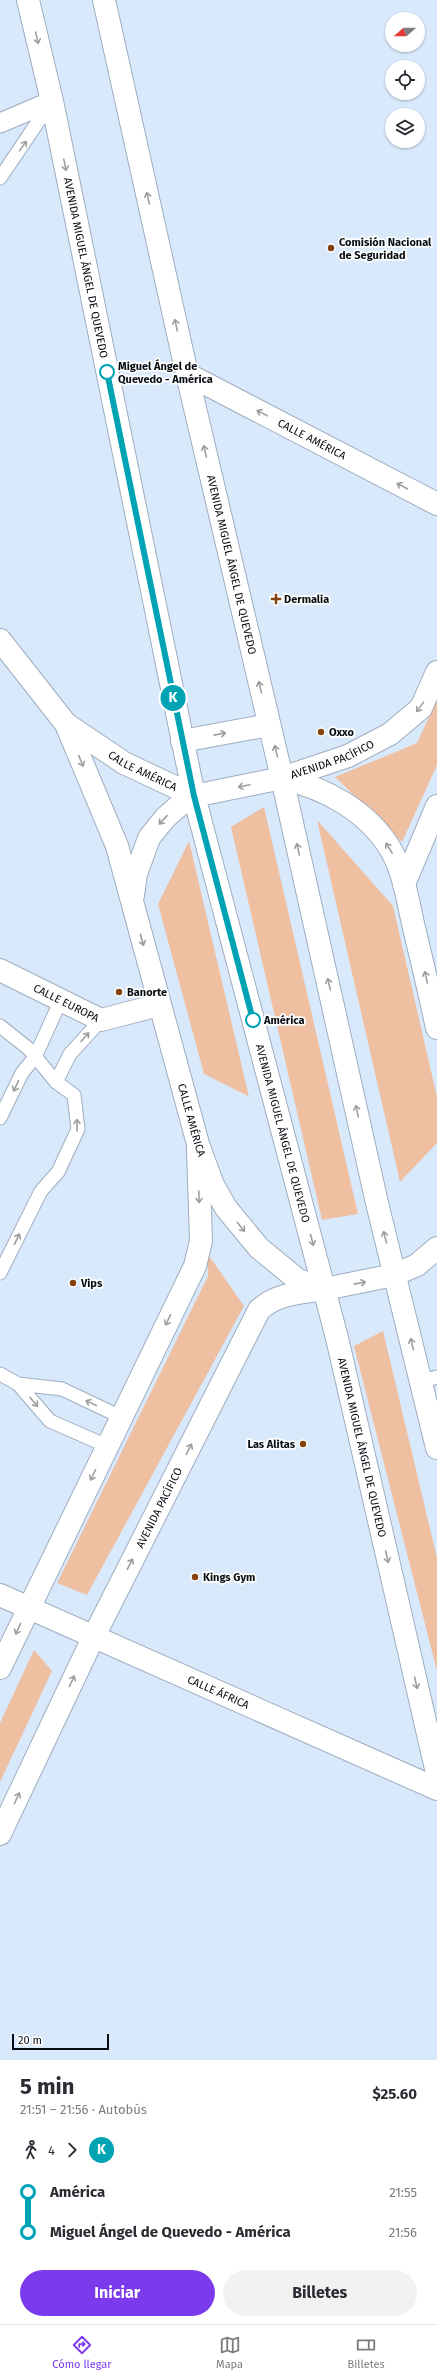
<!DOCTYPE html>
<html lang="es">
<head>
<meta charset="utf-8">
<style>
	body { margin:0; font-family:"Fira Sans",sans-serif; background:#f2f2f3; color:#2b2b33; height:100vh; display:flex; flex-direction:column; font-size:15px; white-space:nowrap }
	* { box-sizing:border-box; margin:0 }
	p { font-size:13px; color:#7c7c81 }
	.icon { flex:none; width:22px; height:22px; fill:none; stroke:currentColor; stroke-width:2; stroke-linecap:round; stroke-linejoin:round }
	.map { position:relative; height:2060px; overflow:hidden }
	.panel { display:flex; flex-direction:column; background:#fff; flex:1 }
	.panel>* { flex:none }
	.badge { padding:0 8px; border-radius:13px; font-size:14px; line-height:26px }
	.needle { width:26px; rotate:249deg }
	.controls { position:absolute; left:385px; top:12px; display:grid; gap:8px }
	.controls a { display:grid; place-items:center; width:40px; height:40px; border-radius:50%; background:#fff; box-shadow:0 1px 3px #0004; font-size:20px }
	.scale { position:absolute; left:12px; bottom:10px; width:97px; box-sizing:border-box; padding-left:4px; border:2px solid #070c12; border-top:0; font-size:11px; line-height:14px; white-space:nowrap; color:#070c12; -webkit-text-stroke:3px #fff; paint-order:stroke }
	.map>.badge { position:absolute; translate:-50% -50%; box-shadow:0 0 0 2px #fff }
	.legs { display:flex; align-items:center; gap:6px; height:44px; padding:0 20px; font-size:13px }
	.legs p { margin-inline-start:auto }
	.head { display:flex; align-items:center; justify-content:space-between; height:68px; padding:0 20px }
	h1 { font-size:22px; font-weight:700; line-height:30px }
	.primary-button { display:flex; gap:8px; margin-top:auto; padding:8px 20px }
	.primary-button a { flex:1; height:46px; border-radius:24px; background:#7c3aed; color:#fff; font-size:16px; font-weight:700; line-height:46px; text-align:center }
	.primary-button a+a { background:#f2f2f3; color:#2b2b33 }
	ul { padding:0 20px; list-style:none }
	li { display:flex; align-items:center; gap:14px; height:40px; font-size:15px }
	li i { display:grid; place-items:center; width:6px; height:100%; margin:0 5px; background:currentColor }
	li i::after { content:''; width:10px; height:10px; margin:-5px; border:3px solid; border-radius:50%; background:#fff }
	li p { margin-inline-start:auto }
	li:first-child i { background:linear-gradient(#0000 50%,currentColor 0) }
	li:last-child i { background:linear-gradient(currentColor 50%,#0000 0) }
	.tabs { display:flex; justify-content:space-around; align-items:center; height:56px; border-top:1px solid #e1e1e2; background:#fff; font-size:11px; color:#7c7c81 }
	.tabs a { display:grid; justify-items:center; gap:2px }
	.tabs .selected { color:#7c3aed }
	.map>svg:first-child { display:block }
	.green { fill:#efbfa2 }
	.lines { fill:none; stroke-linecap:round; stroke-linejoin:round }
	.service-casing { stroke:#9eadbf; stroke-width:15 }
	.pedestrian-casing { stroke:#9eadbf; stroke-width:21 }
	.minor-casing { stroke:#9eadbf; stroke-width:24 }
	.tertiary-casing { stroke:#9eadbf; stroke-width:24 }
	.secondary-casing { stroke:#9eadbf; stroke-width:24 }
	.service { stroke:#fff; stroke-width:13 }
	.pedestrian { stroke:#fff; stroke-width:19 }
	.minor { stroke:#fff; stroke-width:22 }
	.tertiary { stroke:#fff; stroke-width:22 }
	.secondary { stroke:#fff; stroke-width:22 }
	.oneway { stroke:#9c9ea0 }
	.line-1-casing { stroke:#fff; stroke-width:9 }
	.line-1 { stroke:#00a3b4; stroke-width:6 }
	.poi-dot { fill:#84430e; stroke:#fff; stroke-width:1.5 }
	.stop-1-dot { fill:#fff; stroke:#00a3b4; stroke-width:2 }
	.labels { text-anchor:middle; stroke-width:3.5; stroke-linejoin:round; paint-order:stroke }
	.poi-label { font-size:11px; font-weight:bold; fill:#070c12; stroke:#fff; text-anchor:start }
	.street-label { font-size:11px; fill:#070c12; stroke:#fff }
	.stop-label { font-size:11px; font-weight:bold; fill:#070c12; stroke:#fff; text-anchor:start }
</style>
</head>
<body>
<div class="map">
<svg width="437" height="2060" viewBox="0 0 437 2060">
	<rect width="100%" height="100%" fill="#d9e9fc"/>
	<g class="green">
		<path d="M437,700V765L402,842L335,777L417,743Z"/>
		<path d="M264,807L358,1214L322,1220L231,827Z"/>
		<path d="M317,820L393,906L437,1097V1143L400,1182Z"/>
		<path d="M189,841L249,1097H250L204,1074L158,904Z"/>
		<path d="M207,1253L244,1306L87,1595L57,1583L208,1276Z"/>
		<path d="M383,1331L437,1558V1671L354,1346Z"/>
		<path d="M34,1650L52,1671L0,1782V1723Z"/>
	</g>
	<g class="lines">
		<defs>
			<g id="service">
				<path d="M0,178L52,101"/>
				<path d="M0,1026L29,1049L56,1082L74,1095L78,1129L58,1172L41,1191L0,1273"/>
				<path d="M56,1082L70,1054L101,1020"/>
				<path d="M0,1118L22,1073L35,1057L61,1000"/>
				<path d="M0,1374L18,1384L62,1389L121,1417"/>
				<path d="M421,1382L437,1377"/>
				<path d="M18,1384L50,1421L107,1446"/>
			</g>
			<path id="pedestrian" d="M0,123L52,101"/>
			<g id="minor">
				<path id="s1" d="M187,374L437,504"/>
				<path id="s2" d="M0,970L101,1020L159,1005"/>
				<path id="s3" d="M0,1595L437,1789"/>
				<path d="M0,1668L195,1266L201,1241L198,1149"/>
				<path id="s4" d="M0,1834L93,1638L259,1310C277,1293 301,1293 325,1289"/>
			</g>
			<g id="tertiary">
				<path id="s5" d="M0,640L66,724L117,846L198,1144L213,1185L226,1208L259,1248L298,1280L325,1289L394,1275L417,1265L437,1248"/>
				<path id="s6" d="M66,724L124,763L194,796"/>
				<path d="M282,778C325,788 368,811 391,850C404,873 408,902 414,928C422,961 430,995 437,1028"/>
				<path d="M404,884L437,806"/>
				<path id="s7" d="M133,895L136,874L149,838L165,818L181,804L194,796L282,778L348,756L390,734L421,708L437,672"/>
			</g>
			<g id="secondary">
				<path id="s8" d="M28,0L52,101L194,796L337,1338L437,1773"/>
				<path id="s9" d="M104,0L187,374L282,778L377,1203L437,1448"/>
				<path d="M182,741L269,725"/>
			</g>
		</defs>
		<use href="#service" class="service-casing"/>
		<use href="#pedestrian" class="pedestrian-casing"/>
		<use href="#minor" class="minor-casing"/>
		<use href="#tertiary" class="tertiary-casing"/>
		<use href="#secondary" class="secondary-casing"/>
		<use href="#service" class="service"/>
		<use href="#pedestrian" class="pedestrian"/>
		<use href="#minor" class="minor"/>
		<use href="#tertiary" class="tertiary"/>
		<use href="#secondary" class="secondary"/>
	</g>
	<defs><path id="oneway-shaft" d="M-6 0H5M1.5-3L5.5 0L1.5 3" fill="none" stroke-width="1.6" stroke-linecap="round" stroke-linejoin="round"/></defs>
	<g class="oneway">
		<use href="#oneway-shaft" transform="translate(37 38) rotate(77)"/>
		<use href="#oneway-shaft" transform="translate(23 146) rotate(-55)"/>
		<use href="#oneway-shaft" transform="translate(65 165) rotate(78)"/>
		<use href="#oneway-shaft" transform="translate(148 198) rotate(-102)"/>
		<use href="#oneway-shaft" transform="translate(176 325) rotate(-102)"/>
		<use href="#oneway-shaft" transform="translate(262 413) rotate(-152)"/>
		<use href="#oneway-shaft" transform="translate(205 451) rotate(-103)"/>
		<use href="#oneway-shaft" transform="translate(402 486) rotate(-152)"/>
		<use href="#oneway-shaft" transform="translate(260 687) rotate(-104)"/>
		<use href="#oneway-shaft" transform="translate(420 707) rotate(125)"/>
		<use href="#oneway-shaft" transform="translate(220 734) rotate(-11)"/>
		<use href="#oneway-shaft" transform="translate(276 751) rotate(-104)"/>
		<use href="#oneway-shaft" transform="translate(81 761) rotate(68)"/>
		<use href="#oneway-shaft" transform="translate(244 786) rotate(168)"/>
		<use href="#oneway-shaft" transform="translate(163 820) rotate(133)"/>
		<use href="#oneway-shaft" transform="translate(389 848) rotate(-122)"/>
		<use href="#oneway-shaft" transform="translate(298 849) rotate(-103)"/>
		<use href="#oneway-shaft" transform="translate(142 940) rotate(75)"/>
		<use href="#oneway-shaft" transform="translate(426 977) rotate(-102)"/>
		<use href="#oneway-shaft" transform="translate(329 984) rotate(-103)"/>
		<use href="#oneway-shaft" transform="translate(85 1037) rotate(-48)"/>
		<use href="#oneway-shaft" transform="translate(16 1086) rotate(116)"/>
		<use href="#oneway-shaft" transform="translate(357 1111) rotate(-102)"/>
		<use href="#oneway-shaft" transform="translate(77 1125) rotate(-91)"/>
		<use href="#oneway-shaft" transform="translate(199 1197) rotate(88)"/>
		<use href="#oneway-shaft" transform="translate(241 1227) rotate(51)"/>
		<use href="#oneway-shaft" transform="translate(385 1237) rotate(-104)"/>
		<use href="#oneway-shaft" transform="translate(17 1239) rotate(-64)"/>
		<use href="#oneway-shaft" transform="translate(312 1240) rotate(75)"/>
		<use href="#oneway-shaft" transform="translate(360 1283) rotate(-11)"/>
		<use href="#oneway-shaft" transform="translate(168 1320) rotate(116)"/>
		<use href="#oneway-shaft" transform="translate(412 1344) rotate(-104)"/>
		<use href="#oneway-shaft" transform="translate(34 1402) rotate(49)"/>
		<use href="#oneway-shaft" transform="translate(91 1403) rotate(-155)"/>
		<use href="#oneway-shaft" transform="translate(189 1449) rotate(-63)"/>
		<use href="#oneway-shaft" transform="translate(93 1475) rotate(116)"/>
		<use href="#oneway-shaft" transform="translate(387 1557) rotate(77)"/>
		<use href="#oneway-shaft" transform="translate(130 1564) rotate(-63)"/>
		<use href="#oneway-shaft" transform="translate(18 1629) rotate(115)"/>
		<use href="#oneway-shaft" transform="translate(72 1681) rotate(-65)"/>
		<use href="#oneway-shaft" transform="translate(416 1683) rotate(77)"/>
		<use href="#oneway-shaft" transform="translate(17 1798) rotate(-65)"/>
	</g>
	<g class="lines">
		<defs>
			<path id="line-1" d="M107,372L194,796L253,1020"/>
		</defs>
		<use href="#line-1" class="line-1-casing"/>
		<use href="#line-1" class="line-1"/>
	</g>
	<g class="poi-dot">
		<circle cx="331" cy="248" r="4"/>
		<path d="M274 593h4v4h4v4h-4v4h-4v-4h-4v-4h4z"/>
		<circle cx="321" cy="732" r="4"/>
		<circle cx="119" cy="992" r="4"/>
		<circle cx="73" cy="1283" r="4"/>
		<circle cx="303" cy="1444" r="4"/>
		<circle cx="195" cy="1577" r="4"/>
	</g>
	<g class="stop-1-dot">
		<circle cx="107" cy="372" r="7"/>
		<circle cx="253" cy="1020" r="7"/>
	</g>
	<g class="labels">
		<g class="poi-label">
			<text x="339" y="246">Comisión Nacional<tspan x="339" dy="13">de Seguridad</tspan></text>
			<text x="284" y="603">Dermalia</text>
			<text x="329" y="736">Oxxo</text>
			<text x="127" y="996">Banorte</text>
			<text x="81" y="1287">Vips</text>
			<text x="295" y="1448" text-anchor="end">Las Alitas</text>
			<text x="203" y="1581">Kings Gym</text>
		</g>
		<g class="street-label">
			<text dy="4" stroke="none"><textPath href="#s8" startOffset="274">AVENIDA MIGUEL ÁNGEL DE QUEVEDO</textPath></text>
			<text dy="4" stroke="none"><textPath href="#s1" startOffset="141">CALLE AMÉRICA</textPath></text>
			<text dy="4" stroke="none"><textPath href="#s9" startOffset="579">AVENIDA MIGUEL ÁNGEL DE QUEVEDO</textPath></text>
			<text dy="4" stroke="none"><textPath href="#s7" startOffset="265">AVENIDA PACÍFICO</textPath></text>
			<text dy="4" stroke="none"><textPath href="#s6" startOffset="90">CALLE AMÉRICA</textPath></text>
			<text dy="4" stroke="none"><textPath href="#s2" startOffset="74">CALLE EUROPA</textPath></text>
			<text dy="4" stroke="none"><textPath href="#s5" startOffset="523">CALLE AMÉRICA</textPath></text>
			<text dy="4" stroke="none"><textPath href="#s8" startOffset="1162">AVENIDA MIGUEL ÁNGEL DE QUEVEDO</textPath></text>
			<text dy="4" stroke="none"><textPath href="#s8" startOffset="1486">AVENIDA MIGUEL ÁNGEL DE QUEVEDO</textPath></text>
			<text dy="4" stroke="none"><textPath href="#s4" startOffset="363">AVENIDA PACÍFICO</textPath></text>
			<text dy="4" stroke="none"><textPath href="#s3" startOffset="239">CALLE ÁFRICA</textPath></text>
		</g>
		<g class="stop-label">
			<text x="118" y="370">Miguel Ángel de<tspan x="118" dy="13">Quevedo - América</tspan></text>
			<text x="264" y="1024">América</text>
		</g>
	</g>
</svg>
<div class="controls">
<a><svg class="needle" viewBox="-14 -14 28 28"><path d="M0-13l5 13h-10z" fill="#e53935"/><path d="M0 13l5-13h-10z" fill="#7c7c81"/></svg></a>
<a><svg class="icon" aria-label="locate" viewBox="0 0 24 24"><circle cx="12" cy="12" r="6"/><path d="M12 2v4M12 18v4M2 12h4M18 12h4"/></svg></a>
<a><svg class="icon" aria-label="layers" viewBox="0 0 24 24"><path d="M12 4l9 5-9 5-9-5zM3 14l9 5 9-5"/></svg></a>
</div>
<div class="scale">20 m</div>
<b class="badge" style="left:173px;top:698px;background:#00a3b4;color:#fff">K</b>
</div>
<section class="panel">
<div class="head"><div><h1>5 min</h1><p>21:51 – 21:56 · Autobús</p></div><b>$25.60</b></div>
<div class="legs"><svg class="icon" aria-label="walk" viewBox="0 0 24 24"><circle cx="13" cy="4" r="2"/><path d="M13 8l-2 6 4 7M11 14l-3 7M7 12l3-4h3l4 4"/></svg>4<svg class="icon" aria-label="forward" viewBox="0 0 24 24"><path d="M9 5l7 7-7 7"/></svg><b class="badge" style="background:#00a3b4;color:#fff">K</b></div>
<ul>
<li><i style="color:#00a3b4"></i><b>América</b><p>21:55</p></li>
<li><i style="color:#00a3b4"></i><b>Miguel Ángel de Quevedo - América</b><p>21:56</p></li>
</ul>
<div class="primary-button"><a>Iniciar</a><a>Billetes</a></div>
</section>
<nav class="tabs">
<a class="selected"><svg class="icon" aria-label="directions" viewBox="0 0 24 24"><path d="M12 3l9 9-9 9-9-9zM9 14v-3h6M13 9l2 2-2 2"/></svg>Cómo llegar</a>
<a><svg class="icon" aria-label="map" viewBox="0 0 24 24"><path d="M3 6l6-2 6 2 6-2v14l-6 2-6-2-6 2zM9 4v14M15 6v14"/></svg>Mapa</a>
<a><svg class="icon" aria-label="tickets" viewBox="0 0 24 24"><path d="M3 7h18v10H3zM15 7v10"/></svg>Billetes</a>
</nav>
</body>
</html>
